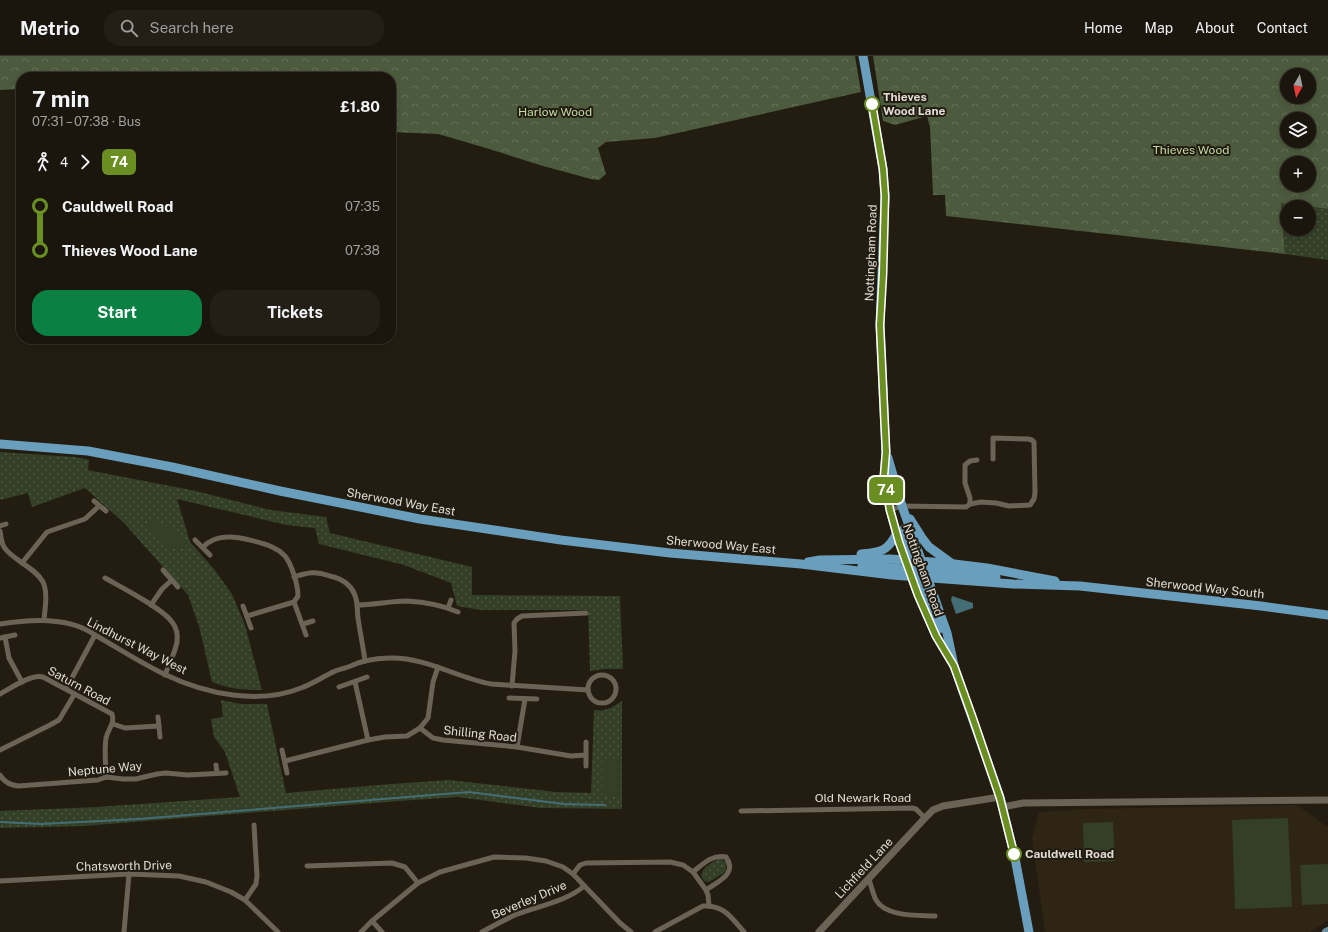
<!DOCTYPE html>
<html lang="en">
<head>
<meta charset="utf-8">
<style>
	body { margin:0; font-family:"Public Sans",sans-serif; background:#231e16; color:#f1f3f6; height:100vh; display:flex; flex-direction:column; font-size:15px; white-space:nowrap }
	* { box-sizing:border-box; margin:0 }
	p { font-size:13px; color:#9f9f9d }
	.icon { flex:none; width:22px; height:22px; fill:none; stroke:currentColor; stroke-width:2; stroke-linecap:round; stroke-linejoin:round }
	.map { position:relative; flex:1; overflow:hidden }
	.details { position:absolute; left:16px; top:16px; width:380px; height:272px; display:flex; flex-direction:column; background:#1a150d; border-radius:16px; box-shadow:0 2px 6px #0003,0 0 0 1px #38342e }
	.details>* { flex:none }
	.badge { padding:0 8px; border-radius:6px; font-size:14px; line-height:26px }
	.needle { width:26px; rotate:189deg }
	.fabs { position:absolute; left:1280px; top:12px; display:grid; gap:8px }
	.fabs a { display:grid; place-items:center; width:36px; height:36px; border-radius:50%; background:#1a150d; box-shadow:0 2px 6px #0003,0 0 0 1px #38342e; font-size:20px }
	.map>.badge { position:absolute; translate:-50% -50%; box-shadow:0 0 0 2px #fff }
	.legs { display:flex; align-items:center; gap:6px; height:44px; padding:0 16px; font-size:13px }
	.legs p { margin-inline-start:auto }
	.headline { display:flex; align-items:center; justify-content:space-between; height:68px; padding:0 16px }
	h1 { font-size:22px; font-weight:700; line-height:30px }
	.action { display:flex; gap:8px; margin-top:auto; padding:8px 16px }
	.action a { flex:1; height:46px; border-radius:16px; background:#0b8043; color:#fff; font-size:16px; font-weight:700; line-height:46px; text-align:center }
	.action a+a { background:#231e16; color:#f1f3f6 }
	ul { padding:0 16px; list-style:none }
	li { display:flex; align-items:center; gap:14px; height:44px; font-size:15px }
	li i { display:grid; place-items:center; width:6px; height:100%; margin:0 5px; background:currentColor }
	li i::after { content:''; width:10px; height:10px; margin:-5px; border:3px solid; border-radius:50%; background:#1a150d }
	li p { margin-inline-start:auto }
	li:first-child i { background:linear-gradient(#0000 50%,currentColor 0) }
	li:last-child i { background:linear-gradient(currentColor 50%,#0000 0) }
	header { display:flex; align-items:center; gap:24px; box-sizing:border-box; height:56px; padding:0 20px; background:#1a150d; border-bottom:1px solid #38342e }
	header strong { font-size:19px }
	nav { display:flex; gap:22px; margin-inline-start:auto; font-size:14px }
	.search { width:280px; height:36px; background:#231e16; display:flex; align-items:center; gap:10px; box-sizing:border-box; padding:0 14px; border-radius:16px; color:#9f9f9d; font-size:15px }
	.map>svg:first-child { display:block }
	.built { fill:#2f2515 }
	.grass { fill:url(#grass-dots); fill-rule:evenodd }
	.forest { fill:url(#forest-crowns); fill-rule:evenodd }
	.park { fill:#333f26 }
	.water { fill:#436e76 }
	.lines { fill:none; stroke-linecap:round; stroke-linejoin:round }
	.stream { stroke:#436e76; stroke-width:2 }
	.minor { stroke:#6c6357; stroke-width:5 }
	.tertiary { stroke:#6c6357; stroke-width:7 }
	.primary { stroke:#6a8fa3; stroke-width:8 }
	.trunk { stroke:#699ebc; stroke-width:9 }
	.line-1-casing { stroke:#fff; stroke-width:9 }
	.line-1 { stroke:#6b8e23; stroke-width:6 }
	.stop-1-dot { fill:#fff; stroke:#6b8e23; stroke-width:2 }
	.labels { text-anchor:middle; stroke-width:4; stroke-linejoin:round; paint-order:stroke }
	.stop-label { font-size:12px; font-weight:bold; fill:#e0dbd4; stroke:#231c11; text-anchor:start }
	.park-label { font-size:12px; fill:#c3dea6; stroke:#231c11 }
	.street-label { font-size:12px; fill:#e0dbd4; stroke:#231c11 }
</style>
</head>
<body>
<header>
<strong>Metrio</strong>
<div class="search"><svg class="icon" aria-label="search" viewBox="0 0 24 24"><circle cx="10" cy="10" r="6"/><path d="M15 15l6 6"/></svg>Search here</div>
<nav><a>Home</a><a>Map</a><a>About</a><a>Contact</a></nav>
</header>
<div class="map">
<svg width="1328" height="876" viewBox="0 0 1328 876">
	<defs>
		<pattern id="grass-dots" width="8" height="8" patternUnits="userSpaceOnUse"><rect width="8" height="8" fill="#333f26"/><path d="M2 2h.1M6 6h.1" fill="none" stroke="#505a45" stroke-width="1.8" stroke-linecap="round"/></pattern>
		<pattern id="forest-crowns" width="20" height="18" patternUnits="userSpaceOnUse"><rect width="20" height="18" fill="#4c5a3d"/><path d="M2 6a3 3 0 1 1 6 0M12 15a3 3 0 1 1 6 0" fill="none" stroke="#667158"/></pattern>
	</defs>
	<rect width="100%" height="100%" fill="#231c11"/>
	<path class="built" d="M1297,749L1328,771V864L1310,876H1045L1032,782L1039,756L1086,753Z"/>
	<g class="grass">
		<path d="M1281,147L1328,153V204L1285,198ZM1287,151H1309V173H1287Z"/>
		<path d="M0,396L75,401L89,404L88,414L196,435L271,454L326,461L330,477L472,511V539L620,540L623,613H604L590,615L588,554H480L457,550L451,527L404,509L319,488L315,472L286,469L177,443L190,486L214,513L232,538L245,569L262,634C244,634 228,633 212,626L199,570L188,539L123,466L85,432L32,451L28,437L0,444Z"/>
		<path d="M221,644L242,648H267L286,737L391,728L449,724L556,736L591,737L594,654C605,656 613,651 622,645V753L541,752L458,741L399,745L84,770L0,772V755L97,751L240,741L225,696L214,681L211,663L223,661Z"/>
		<path d="M718,803H721L725,805L727,808L725,816L709,826L704,825L701,819C703,811 711,807 718,803Z"/>
	</g>
	<g class="forest">
		<path d="M0,0H855L861,36L655,82L606,86L598,92L606,118L599,124L591,123L543,110L486,92L438,78L391,76V21H21V33L0,34Z"/>
		<path d="M873,0H1328V153L1281,147L1285,198L946,160L945,139H933L930,71L927,60L895,69L883,65ZM1287,19H1309V41H1287ZM1287,63H1309V85H1287ZM1287,107H1309V129H1287Z"/>
	</g>
	<g class="park">
		<path d="M155,464C167,467 166,471 174,477C180,481 184,480 187,487V490C171,501 156,480 144,471Z"/>
		<path d="M602,702H620L619,740L602,739Z"/>
		<path d="M1288,762L1292,851L1235,853L1232,764Z"/>
		<path d="M1113,766L1115,805L1084,806L1083,767Z"/>
		<path d="M1328,808V848L1302,849L1300,809Z"/>
	</g>
	<path class="water" d="M952,540L973,547V552L956,558L951,544Z"/>
	<g class="lines">
		<path class="stream" d="M0,766L41,768L139,763L469,736L564,748L605,749"/>
		<g class="minor">
			<path d="M94,445L106,455"/>
			<path d="M970,448L981,446L996,447L1009,450L1030,449L1034,443L1035,437L1034,386L1032,384L1028,383L993,382V403"/>
			<path d="M890,454L902,450L966,451L970,448V442L965,427V409L970,405L977,404"/>
			<path d="M0,470L6,468"/>
			<path d="M0,475C1,480 1,486 4,491C12,504 35,511 43,526C48,537 45,552 44,564"/>
			<path d="M195,484L210,499"/>
			<path d="M203,491C209,485 218,481 228,481C237,480 264,487 272,491C277,493 282,497 285,500C292,509 298,529 298,540L294,546"/>
			<path d="M22,507L47,476L85,463L99,450"/>
			<path d="M163,514L178,531"/>
			<path d="M294,521C309,516 315,515 330,520C343,523 353,530 356,543C358,549 357,556 358,562C360,576 363,590 365,605"/>
			<path d="M105,522C121,531 162,552 172,566C176,571 178,579 177,586C175,597 169,608 165,619"/>
			<path d="M294,546L306,579"/>
			<path d="M151,549L162,533L172,524"/>
			<path d="M357,549C374,549 390,545 407,545C424,546 442,549 458,556"/>
			<path d="M243,550L251,572"/>
			<path d="M448,552L451,544"/>
			<path d="M247,560L294,546"/>
			<path d="M0,568C30,563 69,560 95,579C118,592 141,607 166,619C206,638 259,649 301,632C312,628 321,622 331,617C336,614 342,613 348,611C354,609 359,606 365,605C373,603 384,602 392,602C427,602 458,622 491,628L588,634"/>
			<path d="M303,568L313,565"/>
			<path d="M5,581L9,602L22,626"/>
			<path d="M0,582L15,579"/>
			<circle cx="602" cy="633" r="14"/>
			<path d="M355,626L368,684"/>
			<path d="M512,630L515,595L514,567L517,563L522,560L586,557"/>
			<path d="M339,631L367,621"/>
			<path d="M66,633L95,579"/>
			<path d="M0,638C11,632 31,618 43,621L112,658C115,668 108,673 106,682C104,695 106,709 106,721"/>
			<path d="M509,642L537,643"/>
			<path d="M158,661L160,681"/>
			<path d="M113,668L125,672L159,670"/>
			<path d="M420,672L433,682L443,684L517,691L571,700L586,699"/>
			<path d="M420,672L428,662L433,626L438,611"/>
			<path d="M586,686V710"/>
			<path d="M517,691L525,643"/>
			<path d="M0,694L50,669L59,664L74,639"/>
			<path d="M282,694L287,717"/>
			<path d="M285,705L368,684L385,681L407,680L420,672"/>
			<path d="M216,709L217,717"/>
			<path d="M0,719C4,726 10,729 18,730L98,724L106,721L123,723H136L157,718L166,717L188,719L226,717"/>
			<path d="M741,755L912,752L916,753L925,762"/>
			<path d="M307,810L392,807L405,811L418,827"/>
			<path d="M693,816C703,808 712,798 726,801C738,818 718,825 706,834"/>
			<path d="M573,818L580,809L586,807L670,806L683,809L693,816L706,834L708,839L709,850"/>
			<path d="M869,823C871,830 873,838 876,844C886,861 917,859 935,860"/>
			<path d="M0,825L129,818L179,820L206,826L231,836L245,844L278,876"/>
			<path d="M245,844L256,828L257,820L254,769"/>
			<path d="M372,865L382,876"/>
			<path d="M124,876L129,818"/>
			<path d="M361,876L372,865L418,827L440,816L494,801L526,802L546,805L563,811L573,818L620,867L631,876"/>
			<path d="M482,876C493,870 504,864 515,859C535,851 568,845 584,830"/>
			<path d="M655,876L703,850C724,849 731,861 744,876"/>
		</g>
		<g class="tertiary">
			<path d="M1003,751L1023,747L1328,744"/>
			<path d="M819,876L925,762L933,754L943,750L1000,741"/>
		</g>
		<path class="primary" d="M1326,876L1328,875"/>
		<g class="trunk">
			<path d="M863,0L883,113L885,140L880,269L886,397L884,421L886,431L890,454L899,486L918,539L936,580L954,610"/>
			<path d="M0,388L88,395L172,411L280,435L420,463L561,484L670,497L801,508L892,519L1013,528L1080,530L1261,550L1328,559"/>
			<path d="M888,402L902,450L947,577L954,610L1000,741L1015,802L1029,876"/>
			<path d="M910,463L922,482L929,491L951,507"/>
			<path d="M904,473L913,505V511"/>
			<path d="M861,498C881,496 887,496 897,477"/>
			<path d="M808,506L820,504L890,503L946,507L987,512L1055,525"/>
			<path d="M862,509L913,514"/>
			<path d="M920,512L996,521"/>
			<path d="M921,517L924,533L939,573"/>
		</g>
	</g>
	<g class="lines">
		<defs>
			<path id="line-1" d="M872,48L883,113L885,140L883,217L880,269L886,396L884,420L890,454L899,486L918,539L936,580L954,610L972,660L1000,742L1014,798"/>
		</defs>
		<use href="#line-1" class="line-1-casing"/>
		<use href="#line-1" class="line-1"/>
	</g>
	<g class="stop-1-dot">
		<circle cx="872" cy="48" r="7"/>
		<circle cx="1014" cy="798" r="7"/>
	</g>
	<g class="labels">
		<g class="stop-label">
			<text x="883" y="45">Thieves<tspan x="883" dy="14">Wood Lane</tspan></text>
			<text x="1025" y="802">Cauldwell Road</text>
		</g>
		<g class="park-label">
			<text x="555" y="60">Harlow Wood</text>
			<text x="1191" y="98">Thieves Wood</text>
		</g>
		<g class="street-label">
			<text transform="translate(871 197) rotate(-88)" y="4">Nottingham Road</text>
			<text transform="translate(401 446) rotate(10)" y="4">Sherwood Way East</text>
			<text transform="translate(721 489) rotate(5)" y="4">Sherwood Way East</text>
			<text transform="translate(923 514) rotate(70)" y="4">Nottingham Road</text>
			<text transform="translate(1205 532) rotate(6)" y="4">Sherwood Way South</text>
			<text transform="translate(137 590) rotate(27)" y="4">Lindhurst Way West</text>
			<text transform="translate(79 630) rotate(28)" y="4">Saturn Road</text>
			<text transform="translate(480 678) rotate(6)" y="4">Shilling Road</text>
			<text transform="translate(105 713) rotate(-5)" y="4">Neptune Way</text>
			<text x="863" y="746">Old Newark Road</text>
			<text transform="translate(124 810) rotate(-1)" y="4">Chatsworth Drive</text>
			<text transform="translate(864 812) rotate(-47)" y="4">Lichfield Lane</text>
			<text transform="translate(529 844) rotate(-23)" y="4">Beverley Drive</text>
		</g>
	</g>
</svg>
<div class="fabs">
<a><svg class="needle" viewBox="-14 -14 28 28"><path d="M0-13l5 13h-10z" fill="#e53935"/><path d="M0 13l5-13h-10z" fill="#9f9f9d"/></svg></a>
<a><svg class="icon" aria-label="layers" viewBox="0 0 24 24"><path d="M12 4l9 5-9 5-9-5zM3 14l9 5 9-5"/></svg></a>
<a>+</a>
<a>−</a>
</div>
<b class="badge" style="left:886px;top:434px;background:#6b8e23;color:#fff">74</b>
<section class="details">
<div class="headline"><div><h1>7 min</h1><p>07:31 – 07:38 · Bus</p></div><b>£1.80</b></div>
<div class="legs"><svg class="icon" aria-label="walk" viewBox="0 0 24 24"><circle cx="13" cy="4" r="2"/><path d="M13 8l-2 6 4 7M11 14l-3 7M7 12l3-4h3l4 4"/></svg>4<svg class="icon" aria-label="forward" viewBox="0 0 24 24"><path d="M9 5l7 7-7 7"/></svg><b class="badge" style="background:#6b8e23;color:#fff">74</b></div>
<ul>
<li><i style="color:#6b8e23"></i><b>Cauldwell Road</b><p>07:35</p></li>
<li><i style="color:#6b8e23"></i><b>Thieves Wood Lane</b><p>07:38</p></li>
</ul>
<div class="action"><a>Start</a><a>Tickets</a></div>
</section>
</div>
</body>
</html>
